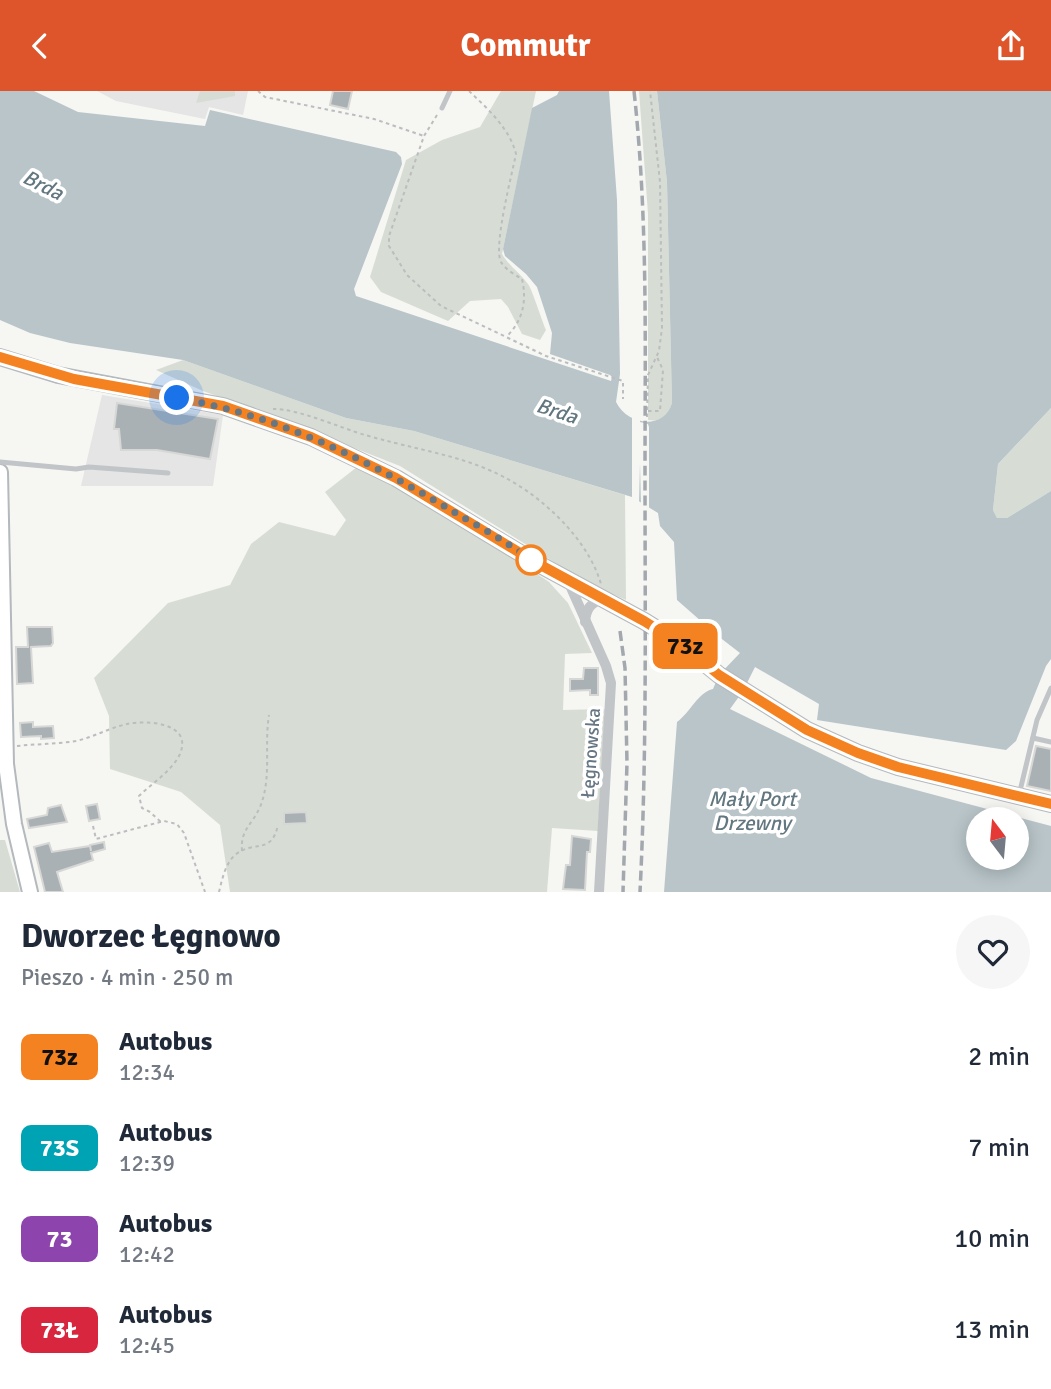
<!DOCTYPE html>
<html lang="pl">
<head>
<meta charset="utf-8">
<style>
	body { margin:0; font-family:Signika,sans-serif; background:#f6f6f7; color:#1f2937; height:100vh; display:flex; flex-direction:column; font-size:26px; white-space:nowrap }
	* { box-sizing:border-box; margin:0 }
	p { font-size:23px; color:#747a83 }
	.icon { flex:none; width:38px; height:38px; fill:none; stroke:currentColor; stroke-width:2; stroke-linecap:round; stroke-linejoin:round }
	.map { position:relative; height:801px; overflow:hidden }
	.drawer { display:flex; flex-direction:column; background:#fff; flex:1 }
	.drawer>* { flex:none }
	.badge { padding:0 14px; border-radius:10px; font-size:24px; line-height:46px }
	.needle { width:46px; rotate:344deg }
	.buttons { position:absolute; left:966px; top:716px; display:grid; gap:14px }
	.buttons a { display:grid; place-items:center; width:63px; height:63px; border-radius:50%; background:#fff; box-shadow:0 4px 18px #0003; font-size:35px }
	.you { position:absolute; width:35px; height:35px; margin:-18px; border:5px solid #fff; border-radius:50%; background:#1a73e8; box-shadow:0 0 0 10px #1a73e833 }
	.map>.badge { position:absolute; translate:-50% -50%; box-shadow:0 0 0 4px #fff }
	.round { display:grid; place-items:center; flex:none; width:74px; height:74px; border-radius:37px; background:#f6f6f7 }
	.head { display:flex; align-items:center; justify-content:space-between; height:119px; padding:0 21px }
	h1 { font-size:33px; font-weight:700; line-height:52px }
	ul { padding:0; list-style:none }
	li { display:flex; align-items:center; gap:21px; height:91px; padding:0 21px }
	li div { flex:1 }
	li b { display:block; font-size:26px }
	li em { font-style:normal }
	li .badge { min-width:77px; font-weight:700; text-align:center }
	header { display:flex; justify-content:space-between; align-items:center; height:91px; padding:0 21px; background:#de552b; color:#fff; font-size:32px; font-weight:700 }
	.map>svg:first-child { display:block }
	.built { fill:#e4e5e4 }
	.green { fill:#d7ddd4 }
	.water { fill:#b9c5c9; fill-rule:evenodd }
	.pier { fill:#f6f6f3 }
	.building { fill:#a9b1b5; stroke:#d7d7d5; stroke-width:2 }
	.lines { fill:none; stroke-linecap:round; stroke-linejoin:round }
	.secondary-casing { stroke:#b4b9bd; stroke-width:18 }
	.path { stroke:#bbbdbf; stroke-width:2; stroke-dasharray:3.5 3.5; stroke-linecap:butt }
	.lane { stroke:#c1c5c8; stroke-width:5 }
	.street { stroke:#c1c5c8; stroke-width:10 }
	.secondary { stroke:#fff; stroke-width:14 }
	.rail { stroke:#a2a8ad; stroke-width:3.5; stroke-dasharray:10 5; stroke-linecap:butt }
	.line-casing { stroke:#fff; stroke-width:16 }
	.line { stroke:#f58220; stroke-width:10 }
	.walk { stroke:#667683; stroke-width:7; stroke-dasharray:0 12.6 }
	.stop-dot { fill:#fff; stroke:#f58220; stroke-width:3.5 }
	.labels { text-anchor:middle; stroke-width:7; stroke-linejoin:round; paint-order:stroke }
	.street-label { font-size:19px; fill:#667683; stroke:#fff }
	.water-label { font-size:21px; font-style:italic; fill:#62777f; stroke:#fff }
</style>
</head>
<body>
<header><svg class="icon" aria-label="back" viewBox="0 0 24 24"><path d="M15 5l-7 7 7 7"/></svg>Commutr<svg class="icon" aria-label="share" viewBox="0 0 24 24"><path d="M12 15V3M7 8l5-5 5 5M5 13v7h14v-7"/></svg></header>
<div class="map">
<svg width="1051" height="801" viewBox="0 0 1051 801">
	<rect width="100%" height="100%" fill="#f6f6f3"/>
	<g class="built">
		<path d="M97,0H248L243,24L209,16L205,28L116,10Z"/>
		<path d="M102,304L223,324L213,395H81Z"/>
	</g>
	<g class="green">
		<path d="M200,0H235V5L196,12Z"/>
		<path d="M501,0H536L502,163C509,175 520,182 528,193C532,198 542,230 546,239L540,249L522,243L508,216L501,208L470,210L448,230L381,201L370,186L406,69L442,49L480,36Z"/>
		<path d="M639,0H657L667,91L672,312C668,325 663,331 648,329V123Z"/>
		<path d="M183,269L346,327L414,340L625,404L626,509L586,491L400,375L278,327L203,300L156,279Z"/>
		<path d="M1051,317V400L1007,427H997L993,419L998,373Z"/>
		<path d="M357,376L405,399L478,443L549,491L568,512L592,562L565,563L563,619L605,618L598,740L552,737L547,801H230L220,734L181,701L110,678L109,625L94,587L168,512L230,494L251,453L279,431L335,445L346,429L325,401Z"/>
		<path d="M0,749H5L20,801H0Z"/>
	</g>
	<path class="water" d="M0,0H34L78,21L205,35L210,19L396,61L401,66L402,73L354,198L356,205L611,290L612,286L610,284L550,263L552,242L537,196L526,183L505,165L503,158L532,17L557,4L559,0H609L617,109L620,283L616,311C627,334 664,340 672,312L667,91L657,0H1051V317L998,373L993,419L997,427H1007L1051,400V568L1046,575L1016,650L1006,659L817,629L819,613L755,576L743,600L730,618L871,687L1051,735V801H664L677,631C690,622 698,601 713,598L719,584L740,562L718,545L677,509L674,451L660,435L658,422L632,406L414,340L346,327L183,269L70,252L30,242L0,229ZM978,728H1017V766H978Z"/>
	<path class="pier" d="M632,327H640V331L648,333L649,336V418L641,415L640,373L639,412L633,410L632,408Z"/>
	<g class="building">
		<path d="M333,0H352L348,18L330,14Z"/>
		<path d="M117,312L218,328L210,368L157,359H121L119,338H114Z"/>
		<path d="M27,536H52L53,552L51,555L31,556L33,592L17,593L16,556H28Z"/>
		<path d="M584,577H598V604H590V599L570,600V588H583Z"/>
		<path d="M33,631V636L53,635L54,647L41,648V645L21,646L20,632Z"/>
		<path d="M1036,655L1051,658V700L1027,695Z"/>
		<path d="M97,713L100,728L89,730L86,715Z"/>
		<path d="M61,714L67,731L29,737L27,728L47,724L48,717Z"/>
		<path d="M306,721L307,732L284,733V722Z"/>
		<path d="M572,745L591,748L590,761H587L585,799L563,798L566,774H570Z"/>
		<path d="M104,751L105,758L91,762L93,769L57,781L63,801H45L34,756L49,752L52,761L90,755L91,760L90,754Z"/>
	</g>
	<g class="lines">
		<defs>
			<g id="secondary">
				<path d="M0,266L58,284L223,315L311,346L396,387L535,471L644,530L681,553L719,584L807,639L858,662L898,676L1051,713"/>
				<path d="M0,381L6,673L14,733L30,801"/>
			</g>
		</defs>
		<use href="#secondary" class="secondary-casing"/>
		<g class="path">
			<path d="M258,0L265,6L374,28L424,45"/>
			<path d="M469,0C488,18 510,38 516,63C512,83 493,156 501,171C505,178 515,184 522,188C527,209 523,229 508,244"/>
			<path d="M437,24L424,45L389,145V155L407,184L441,215L546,265L623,290V308"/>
			<path d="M273,318C296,317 341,337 365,344C445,367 499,366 562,430C579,448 594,469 601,493"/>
			<path d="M648,320H660L663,279L657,266"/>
			<path d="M647,326L648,284L659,260L662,237L660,91L650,0"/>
			<path d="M17,655C36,653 57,653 76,650C94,646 109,637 127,633C146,629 193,631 180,663C172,680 152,692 139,705L142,717L150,721L161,731"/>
			<path d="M93,735L96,748L164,730L177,733L184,742L205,801"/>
			<path d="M242,760C240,739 252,734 260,716C272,687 264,655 269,624"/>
			<path d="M219,801C222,789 225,773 235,764C254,748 271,765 278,734"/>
		</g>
		<g class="lane">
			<path d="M442,17L450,0"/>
			<path d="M0,371L76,378L89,376L168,382"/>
			<path d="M1033,647L1051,651"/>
			<path d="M1019,704L1037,629L1051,597"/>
		</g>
		<g class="street">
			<path d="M568,490L606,575L611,592L599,801"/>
			<path d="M585,531C586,518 590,512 603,508"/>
		</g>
		<use href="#secondary" class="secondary"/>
		<g class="rail">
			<path d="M634,0C648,127 645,255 645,382C645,521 647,661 640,801"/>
			<path d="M620,540L625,577L627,672L623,801"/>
		</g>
	</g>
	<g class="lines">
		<defs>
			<path id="line" d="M0,266L74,288L223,315L311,346L396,387L535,471L644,530L681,553L719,584L807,639L858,662L898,676L1051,713"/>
		</defs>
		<use href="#line" class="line-casing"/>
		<use href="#line" class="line"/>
		<path class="walk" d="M177,307C276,324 364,367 449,418C476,434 506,450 531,469"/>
	</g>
	<circle class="stop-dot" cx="531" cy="469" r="14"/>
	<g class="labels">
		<g class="street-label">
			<text transform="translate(590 662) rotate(-86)" y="7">Łęgnowska</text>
		</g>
		<g class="water-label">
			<text transform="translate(43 94) rotate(27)" y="7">Brda</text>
			<text transform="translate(557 320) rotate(18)" y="7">Brda</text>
			<text x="752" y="715">Mały Port<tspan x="752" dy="24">Drzewny</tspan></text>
		</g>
	</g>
</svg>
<div class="buttons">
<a><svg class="needle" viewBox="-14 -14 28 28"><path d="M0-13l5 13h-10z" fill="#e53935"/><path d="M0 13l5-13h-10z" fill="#747a83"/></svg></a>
</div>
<div class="you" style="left:177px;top:307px"></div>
<b class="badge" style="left:685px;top:555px;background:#f58220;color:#111">73z</b>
</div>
<section class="drawer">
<div class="head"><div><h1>Dworzec Łęgnowo</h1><p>Pieszo · 4 min · 250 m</p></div><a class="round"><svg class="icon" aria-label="heart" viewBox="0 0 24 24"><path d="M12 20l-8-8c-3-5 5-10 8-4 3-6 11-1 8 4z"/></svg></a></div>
<ul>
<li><span class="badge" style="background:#f58220;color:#111">73z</span><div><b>Autobus</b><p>12:34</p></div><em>2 min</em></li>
<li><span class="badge" style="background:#00a3b4;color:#fff">73S</span><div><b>Autobus</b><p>12:39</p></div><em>7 min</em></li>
<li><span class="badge" style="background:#8e44ad;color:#fff">73</span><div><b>Autobus</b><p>12:42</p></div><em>10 min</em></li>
<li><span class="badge" style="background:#d7263d;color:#fff">73Ł</span><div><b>Autobus</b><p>12:45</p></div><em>13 min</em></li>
</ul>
</section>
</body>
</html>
